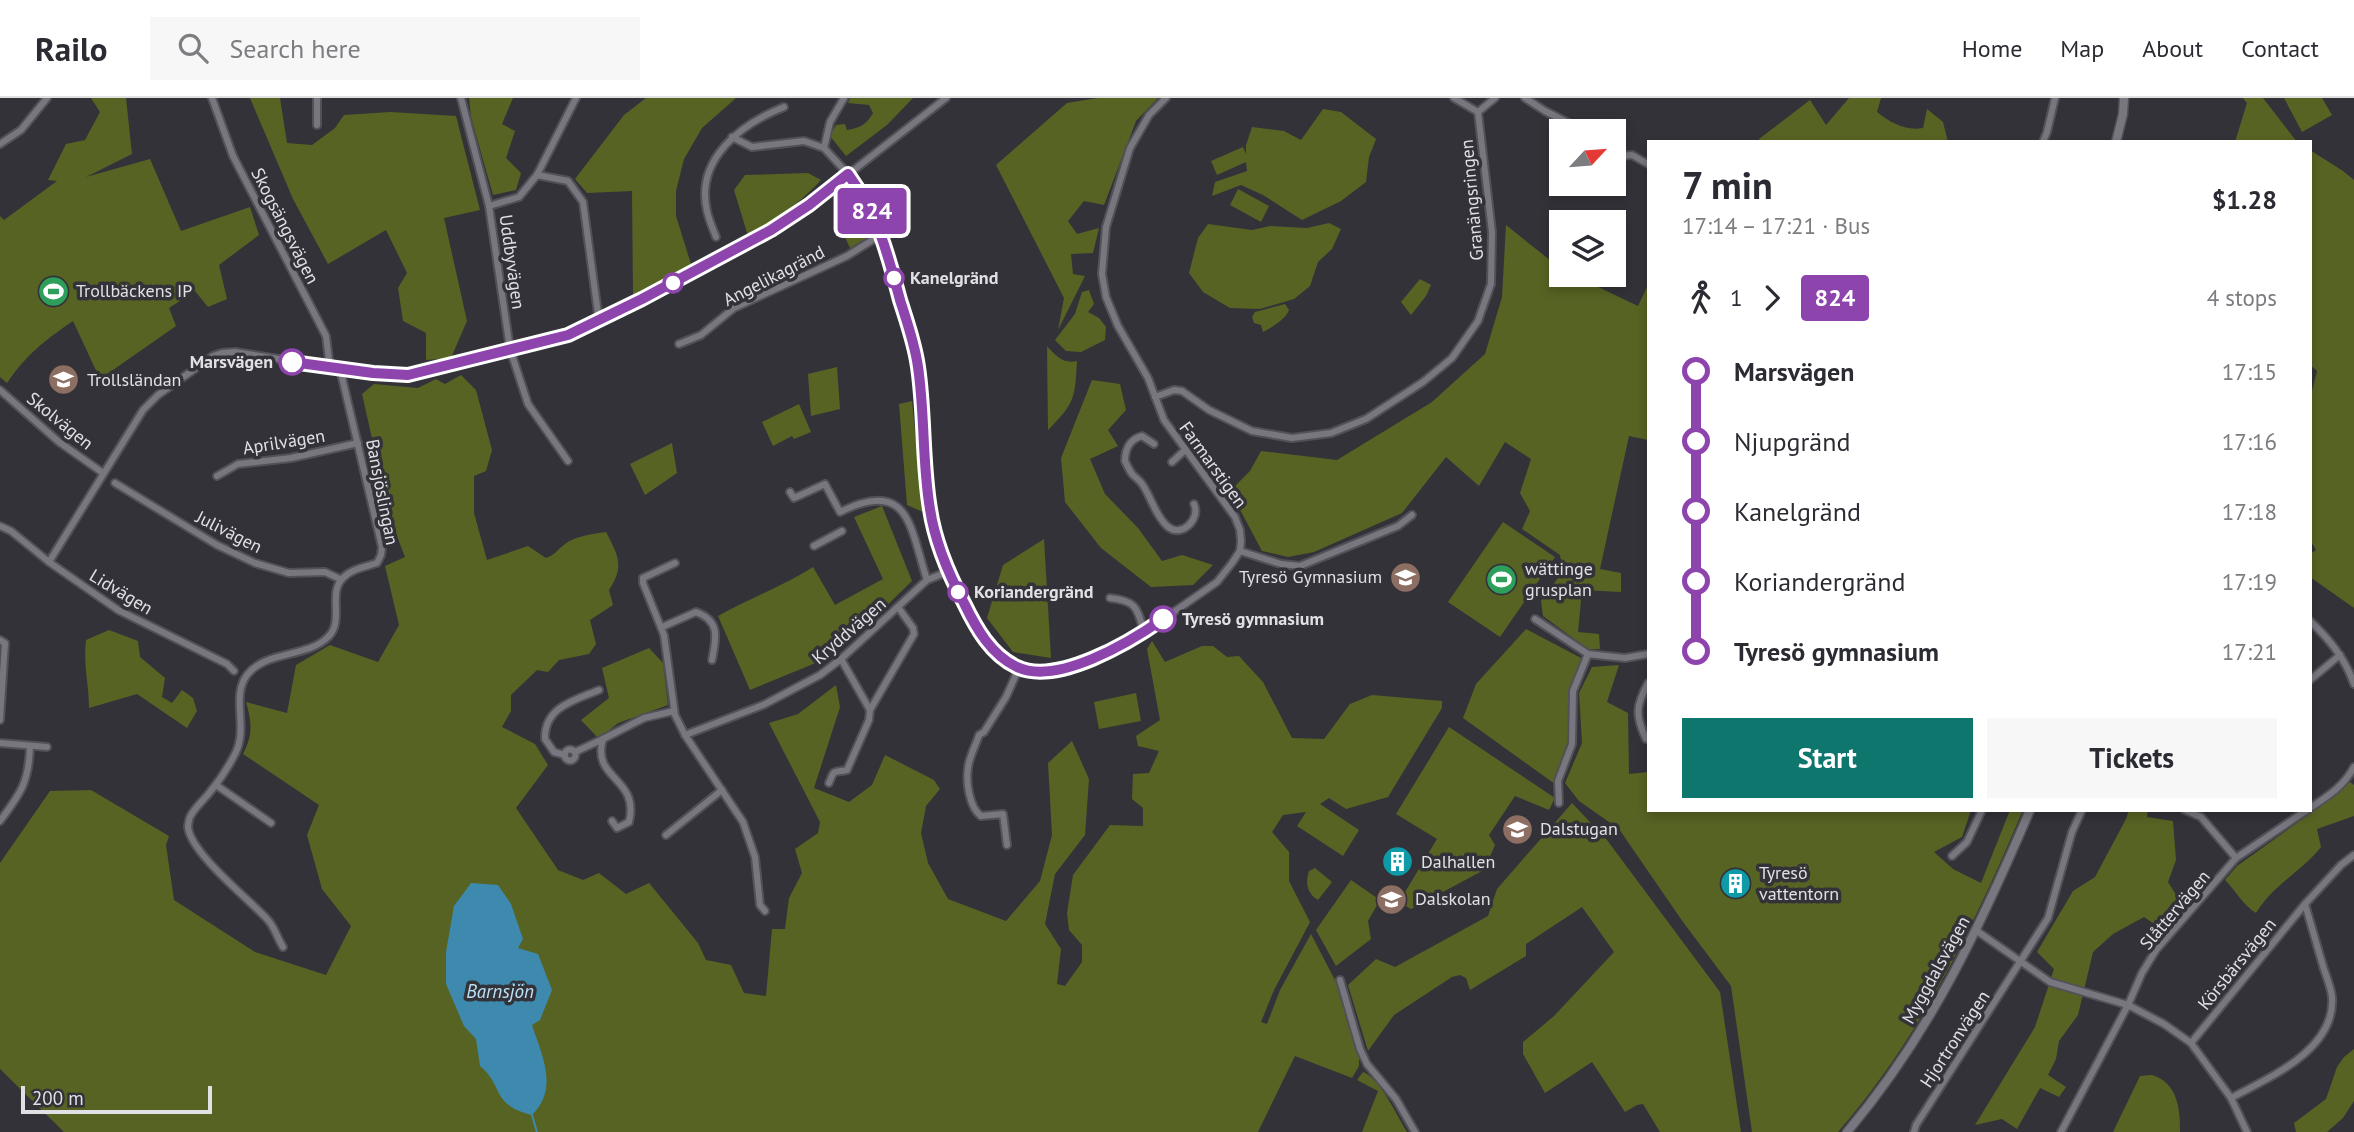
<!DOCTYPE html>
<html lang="en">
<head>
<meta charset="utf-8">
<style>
	body { margin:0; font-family:"PT Sans",sans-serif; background:#f7f7f7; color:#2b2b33; height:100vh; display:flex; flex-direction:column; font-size:26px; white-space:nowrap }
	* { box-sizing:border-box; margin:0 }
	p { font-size:23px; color:#7c7c81 }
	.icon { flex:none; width:38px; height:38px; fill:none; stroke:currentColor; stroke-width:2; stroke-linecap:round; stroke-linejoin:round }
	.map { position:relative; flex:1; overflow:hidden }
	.drawer { position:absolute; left:1647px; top:42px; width:665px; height:672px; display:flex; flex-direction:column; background:#fff; border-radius:0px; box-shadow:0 4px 10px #0003 }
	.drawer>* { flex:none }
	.badge { padding:0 14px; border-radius:5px; font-size:24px; line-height:46px }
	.needle { width:46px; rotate:64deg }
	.tools { position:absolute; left:1549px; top:21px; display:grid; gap:14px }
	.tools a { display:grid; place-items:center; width:77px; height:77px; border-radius:0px; background:#fff; box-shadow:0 4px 10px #0003; font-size:35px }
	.scale { position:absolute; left:21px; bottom:18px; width:191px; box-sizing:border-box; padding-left:7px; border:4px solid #e1e0e5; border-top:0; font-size:19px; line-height:24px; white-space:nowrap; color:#e1e0e5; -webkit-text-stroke:5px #333239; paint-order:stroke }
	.map>.badge { position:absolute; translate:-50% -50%; box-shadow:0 0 0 4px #fff }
	.legs { display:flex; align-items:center; gap:10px; height:77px; padding:0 35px; font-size:23px }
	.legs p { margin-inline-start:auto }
	.overview { display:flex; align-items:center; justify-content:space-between; height:119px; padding:0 35px }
	h1 { font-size:38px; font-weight:600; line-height:52px }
	.button { display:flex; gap:14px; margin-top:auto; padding:14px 35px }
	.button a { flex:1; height:80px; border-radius:0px; background:#0f766e; color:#fff; font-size:28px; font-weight:600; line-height:80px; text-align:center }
	.button a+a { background:#f7f7f7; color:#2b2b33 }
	ul { padding:0 35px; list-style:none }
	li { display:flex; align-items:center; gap:24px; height:70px; font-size:26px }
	li i { display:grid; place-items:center; width:10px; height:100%; margin:0 9px; background:currentColor }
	li i::after { content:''; width:18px; height:18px; margin:-9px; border:5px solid; border-radius:50%; background:#fff }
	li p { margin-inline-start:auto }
	li:first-child i { background:linear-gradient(#0000 50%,currentColor 0) }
	li:last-child i { background:linear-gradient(currentColor 50%,#0000 0) }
	header { display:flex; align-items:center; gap:42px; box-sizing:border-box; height:98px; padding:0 35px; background:#fff; border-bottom:2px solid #e1e1e2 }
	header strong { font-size:33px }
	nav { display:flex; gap:38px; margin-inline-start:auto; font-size:24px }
	.search { width:490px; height:63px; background:#f7f7f7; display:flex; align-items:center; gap:18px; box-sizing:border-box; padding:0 24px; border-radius:0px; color:#7c7c81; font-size:26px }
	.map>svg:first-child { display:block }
	.green { fill:#576323 }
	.water { fill:#3e8aaf }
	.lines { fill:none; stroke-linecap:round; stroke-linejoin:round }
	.stream { stroke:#3e8aaf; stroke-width:2 }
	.minor-casing { stroke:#525157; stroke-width:10 }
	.tertiary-casing { stroke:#525157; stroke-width:11 }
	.minor { stroke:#78777f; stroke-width:6 }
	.tertiary { stroke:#78777f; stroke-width:8 }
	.line-1-casing { stroke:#fff; stroke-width:16 }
	.line-1 { stroke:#8e44ad; stroke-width:10 }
	.stop-1-dot { fill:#fff; stroke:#8e44ad; stroke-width:3.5 }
	.labels { text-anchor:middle; stroke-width:7; stroke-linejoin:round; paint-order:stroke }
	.street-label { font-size:18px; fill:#e1e0e5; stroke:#333239 }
	.stop-label { font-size:18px; font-weight:bold; fill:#e1e0e5; stroke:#333239; text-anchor:start }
	.poi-label { font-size:18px; fill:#e1e0e5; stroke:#333239; text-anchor:start }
	.water-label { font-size:19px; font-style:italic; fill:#bce2f7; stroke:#333239 }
</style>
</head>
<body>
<header>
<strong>Railo</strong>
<div class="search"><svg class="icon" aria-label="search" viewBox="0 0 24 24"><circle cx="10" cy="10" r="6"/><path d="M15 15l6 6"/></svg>Search here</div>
<nav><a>Home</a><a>Map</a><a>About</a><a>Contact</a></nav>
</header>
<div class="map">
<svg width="2354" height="1034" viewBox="0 0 2354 1034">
	<rect width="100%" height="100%" fill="#333239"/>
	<g class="green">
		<path d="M91,0H126L132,56L86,79L150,61L181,133L250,109L259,137L219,167L227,201L208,209L195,193L169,210L176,228L100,281L73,223C45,242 26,257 7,285L0,279V118L4,122L57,83L48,82L66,46L85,42L100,14Z"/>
		<path d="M250,0H280L287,45L312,47L335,30L344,17L390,14L456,18L480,112L444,120L467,223L451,260L426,262V235L403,223L398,190L407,175L386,132L328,166L293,101Z"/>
		<path d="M469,0H513L502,26L515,33L506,60L521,75L516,92L493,97L471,19Z"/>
		<path d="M646,0H736L702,30L684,61L676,93V118L691,166L633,197L632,93L587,95L575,81L624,17Z"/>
		<path d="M850,0H913L887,27L846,58L830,38L836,27L845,26L847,32C860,30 867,26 873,15L869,7L848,5Z"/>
		<path d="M1097,0H1158L1136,23L1104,107L1084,103L1068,123L1077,136L1099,130L1093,155L1071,156L1073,176L1085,178L1058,232L1064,200L996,67L1067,5Z"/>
		<path d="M1849,0H1881L1877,14C1891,25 1905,33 1923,30L1927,11L1943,24L1948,44H1758L1759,41L1810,2L1826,27Z"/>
		<path d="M2243,0H2263L2297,44H2235L2247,5Z"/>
		<path d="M2284,0H2322L2332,17L2302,34Z"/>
		<path d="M1323,11L1341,14L1376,41L1369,59L1366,84L1341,103L1302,122L1263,97L1241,87L1212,98L1215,84L1247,73L1246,64L1217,77L1211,63L1243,49L1246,56V47L1252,29L1284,33L1301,42Z"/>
		<path d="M2310,52L2343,73L2354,82V510L2310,479V456L2316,452L2310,442V301L2317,273L2310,267Z"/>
		<path d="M808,75L821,82C800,105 775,123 748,138L734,92L745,77Z"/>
		<path d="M1238,91L1269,108L1261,124L1230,107Z"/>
		<path d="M852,98H856L871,128L870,138L850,150L844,137Z"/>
		<path d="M1329,125L1341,131L1332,151L1318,164L1310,188L1294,201L1260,211L1230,210L1203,194L1189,175L1198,140L1208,126L1252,132L1270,128L1307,130Z"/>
		<path d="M1506,127L1561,171V177H1573L1638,208L1648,187V342L1629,338L1600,471L1621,475V494L1582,492L1578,534L1599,536L1600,551H1588L1543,518L1541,503L1563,473L1560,457L1522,431L1530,413L1520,395L1531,361L1505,344L1479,388L1446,359L1402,415L1314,454L1288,459L1262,453L1230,393L1250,373L1261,353L1337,362L1432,304L1485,256L1502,199Z"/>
		<path d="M1420,181L1431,187L1426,198L1411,217L1401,204Z"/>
		<path d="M1089,192L1094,206L1088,214L1099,220L1106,229L1105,242L1081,254L1066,253L1055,242L1075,216L1082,194Z"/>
		<path d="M1285,206L1289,212C1286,221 1271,230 1263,234L1261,227L1254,225L1252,219L1255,214Z"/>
		<path d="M1047,248C1056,258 1063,266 1077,263C1075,300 1075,305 1048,332Z"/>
		<path d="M837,269L840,311L811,318L808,276Z"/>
		<path d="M461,277L476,292L492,352L486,373L474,378V415L487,462L528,448L546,460C555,457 557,452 565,446C575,438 593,436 606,434C618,457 625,468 609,492L613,507L590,522L596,546L589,556L559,562L548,574L537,572L511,597V613L502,629L535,646L548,667L516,710L558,772L583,782L599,775L626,796L649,785L698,845L706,862L731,867L744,895L766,898L772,831H785L789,800L802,775L795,751L818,735L820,724L769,625L798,616L836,587L840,609L814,690L849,704L872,687L885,657L934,682L940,691L926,708L921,735L928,765L948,801L1006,823L1040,783L1052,737L1048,665L1072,643L1089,681L1085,737L1055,776L1045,826L1061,851L1057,886L1065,888L1082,864V847L1069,832L1067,815L1073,777L1110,727L1143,728V710L1132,701L1133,676L1149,675L1159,653L1138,648L1136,638L1160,622L1147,551L1152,543L1165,564L1202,548H1213L1227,559L1239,558L1263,584L1292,640L1324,641L1350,606L1372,597L1442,603V610L1388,699L1346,711L1329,700L1320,706L1359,732L1343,758L1297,728L1306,714L1283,717L1272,734L1289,754V783L1310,824L1274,892L1261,924L1267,926L1280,892L1311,836L1336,884L1359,960V968L1352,980L1295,958L1258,1034H64L0,971V765L50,693L91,692L169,738L166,747L174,802L255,854L326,877L351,828L322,791L307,737L319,707L243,656C253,637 252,625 246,604L287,615L296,567L330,547L378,564L399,527L385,468L405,459L390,420L362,296L374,286L418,290L436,281L445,286Z"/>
		<path d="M1092,282L1120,286L1126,312L1108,332L1118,348L1090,361L1105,396L1138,430L1162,463L1182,457L1213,467L1193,487L1151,489L1101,450L1065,404L1061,360Z"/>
		<path d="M912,303L923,414L907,407L899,306Z"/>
		<path d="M799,306L811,334L794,341L792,338L773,348L762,324Z"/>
		<path d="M672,345L677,375L645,397L630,366Z"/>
		<path d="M882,408L912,483L879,515L818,564L750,592L718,518C750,500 783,488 813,469L835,507L883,481L854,419Z"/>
		<path d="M1503,424L1555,459L1500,539L1448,504Z"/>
		<path d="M1044,441L1051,560L1013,554L987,520L1003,467Z"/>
		<path d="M1526,531L1583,561L1570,593L1569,638L1555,686L1463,620L1476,586Z"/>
		<path d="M109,532L138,543L140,559L165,580L162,599L172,605L182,592L193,600L197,613L187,630L137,596L89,610C89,585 83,568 86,542Z"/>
		<path d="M649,550L663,565L668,607L618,625L599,641L581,622L609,600L602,570Z"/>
		<path d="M1619,567L1607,604L1628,615L1629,676L1648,674V712H1971L1962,739L1934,754L1953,771L1981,785L2010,712H2023C1975,826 1920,940 1838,1034H1752L1731,888L1683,824L1619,731L1579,703L1565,685L1582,645L1579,595L1592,569Z"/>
		<path d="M1136,595L1141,623L1099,631L1094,604Z"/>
		<path d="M1449,629L1555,700L1549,712L1515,698L1489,737L1495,747L1484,772L1411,811L1399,804L1437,741L1396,716Z"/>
		<path d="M2350,684L2354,687V718L2317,731L2321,749C2301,774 2273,787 2256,815C2243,807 2236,793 2225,782L2237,768L2336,697Z"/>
		<path d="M1572,705L1607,742L1720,894L1741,1034H1660L1643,1006L1637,1007L1625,1014L1592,964L1545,995L1523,956V944L1554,918L1614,854L1582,809L1526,846V858L1470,892L1466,880L1460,877L1452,879L1394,917L1368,953L1348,887L1376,861L1395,869L1488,818L1497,791Z"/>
		<path d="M2129,712H2148L2147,719L2173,723L2176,762L2168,784L2182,806L2160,830L2144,819L2113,836L2093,854L2078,917L2059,943L2056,961L2048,977L2066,989L2059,999L2040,990L2017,1031L2002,1021L1975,1027L2035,929L2054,871L2037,854L2073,793L2095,779L2126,721Z"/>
		<path d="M1315,770L1332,784L1318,802C1307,796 1305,784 1309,773Z"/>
		<path d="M1351,782L1380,802L1368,823L1371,841L1336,868L1316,832Z"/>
		<path d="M2354,951V1003L2343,1020L2327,1034H2296L2294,1025L2326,1001L2337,969L2344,959Z"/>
		<path d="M1363,974C1380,980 1397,1018 1407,1034H1362L1378,993L1357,982Z"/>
		<path d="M2152,977C2178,985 2180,1011 2180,1034H2113L2140,978Z"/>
	</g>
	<path class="water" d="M471,785L498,787L511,806L523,841L518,850L538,856L552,892L540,922L532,927C542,958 559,990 532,1017C491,1007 504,988 480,968L476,941L464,928L446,886V854L454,808Z"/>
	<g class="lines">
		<path class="stream" d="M532,1017L537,1034"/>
		<defs>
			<g id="minor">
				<path d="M212,0L233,58L326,238L330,270"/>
				<path d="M317,0V27"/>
				<path d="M461,0L489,108L510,251L528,306L568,363"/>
				<path d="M844,0L830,24L824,50L848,76L867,103L882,136L918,267L929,408L938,447L947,474L979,534L1006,563L1019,570L1032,573L1059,572L1122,548L1152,529L1217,484L1232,465L1240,453L1241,443L1240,432L1235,419L1164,322L1148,280L1118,228L1106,199L1102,176L1106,129L1130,50L1149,17L1166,0"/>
				<path d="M1454,0L1478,14"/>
				<path d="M1525,0L1545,13L1584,33"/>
				<path d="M1478,14L1495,0"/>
				<path d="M732,39L752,49L804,43L824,50"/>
				<path d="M2043,44L2047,34L2055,0"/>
				<path d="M0,46L21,32L47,0"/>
				<path d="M1614,50L1620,58L1632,57L1648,66"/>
				<path d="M537,77L568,83L583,104L599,223"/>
				<path d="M489,108L519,99L537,77L576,0"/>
				<path d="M716,139C713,131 709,122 707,113C695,61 741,26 784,9"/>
				<path d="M679,246L701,237L734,210L847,158L882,136"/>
				<path d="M0,292L59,344L103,375"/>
				<path d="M1155,299L1174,292L1182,293L1209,312L1252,333L1292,340L1331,335L1366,321L1423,284L1452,260L1478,223L1491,186L1492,134L1478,14"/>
				<path d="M1154,346L1142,338C1130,341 1125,351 1125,363C1127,367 1130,374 1133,377C1138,382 1141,383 1144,389C1152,402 1156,418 1167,428C1181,441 1201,421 1194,406"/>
				<path d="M1172,364L1185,352"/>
				<path d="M217,378L238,366L291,360L358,345"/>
				<path d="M115,385L217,447L255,465L289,475L325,474L340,481"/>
				<path d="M790,394L794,400L825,386L840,414C910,379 910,430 927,482"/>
				<path d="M0,428L11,433L49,464L118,512L227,566L234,573"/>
				<path d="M814,448L842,433"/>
				<path d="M1240,453L1281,466L1300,468L1398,428L1412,417"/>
				<path d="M49,464L143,312L158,297L213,258L222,255L235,254L348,272L408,277L567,237L642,201L771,133L809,107L946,0"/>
				<path d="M675,465L643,480V485L664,537L675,617L685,637L743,724L755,759L760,807L765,813"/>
				<path d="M1110,500C1137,503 1137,510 1144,534"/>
				<path d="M1535,521L1588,556L1625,560L1648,556"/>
				<path d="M2310,523C2329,541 2345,560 2354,586"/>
				<path d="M662,529L696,514C721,523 716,541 712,562"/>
				<path d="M0,542L5,545L0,622"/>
				<path d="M841,561L870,612"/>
				<path d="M2310,582L2340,557"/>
				<path d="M1648,585C1636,608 1635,617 1646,641H1648"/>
				<path d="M685,637L763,607L820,577L841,561L927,482L947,474"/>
				<path d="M0,645L47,649"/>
				<circle cx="570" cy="657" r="5.5"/>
				<path d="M575,654L603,641"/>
				<path d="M565,657L554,654L545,641C544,609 575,602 599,592"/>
				<path d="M829,685C835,670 833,675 847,672L869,622L870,612L914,536L913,530L898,509"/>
				<path d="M216,687L271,725"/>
				<path d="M1559,705L1558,683L1572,646L1573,593L1588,556"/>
				<path d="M2310,710C2328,698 2344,688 2354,669"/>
				<path d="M2185,712L2201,719L2236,760"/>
				<path d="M0,723C21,695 29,684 30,648"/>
				<path d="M612,723L617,730L629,724C640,679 591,682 603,641L644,620L674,613"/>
				<path d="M666,737L722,692"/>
				<path d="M1007,747L1003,716L981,718C969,709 966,684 968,670C969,659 976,647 979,637L984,634L1006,599L1019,570"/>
				<path d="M1952,758L1967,744L1982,712"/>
				<path d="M1977,833L2050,884L2128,907L2164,926L2191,945L2231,1000L2247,1034"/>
				<path d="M283,849C277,840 275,829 267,821C249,801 191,756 188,729C188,728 189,721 190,719C194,710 204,702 210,694C220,682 229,668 236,654C248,628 231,598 247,577C266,552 307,560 328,539C345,523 327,495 343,480C351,471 365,469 377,465L381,457L382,449L340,271"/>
				<path d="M1340,882L1360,951L1367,966L1396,1001L1415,1034"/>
				<path d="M2191,945L2305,806"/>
				<path d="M2231,1000C2268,980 2336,952 2332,899C2331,889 2326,878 2323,868C2317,847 2311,827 2305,806L2341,767L2354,757"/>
				<path d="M1914,1034L1916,1027L2048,820L2072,734L2082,712"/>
				<path d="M2061,1034L2128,907L2142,875L2156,852L2236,760L2307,712"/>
			</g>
			<g id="tertiary">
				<path d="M2116,44L2123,16L2124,0"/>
				<path d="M1847,1034C1930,936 1980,829 2030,712"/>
			</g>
		</defs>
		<use href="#minor" class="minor-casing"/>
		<use href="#tertiary" class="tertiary-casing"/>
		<use href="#minor" class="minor"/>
		<use href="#tertiary" class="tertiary"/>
	</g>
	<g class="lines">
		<defs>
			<path id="line-1" d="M292,264L373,275L408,277L568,237L642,201L771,132L809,107L848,76C878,118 887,153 900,202C907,224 915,246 918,269C925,316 922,364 930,411C935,445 948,475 964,505C976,530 991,557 1017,569C1057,588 1130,544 1163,521"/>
		</defs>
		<use href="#line-1" class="line-1-casing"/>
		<use href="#line-1" class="line-1"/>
	</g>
	<defs>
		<symbol id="stadium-disc" viewBox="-11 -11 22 22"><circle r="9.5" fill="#2e9e5b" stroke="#333239"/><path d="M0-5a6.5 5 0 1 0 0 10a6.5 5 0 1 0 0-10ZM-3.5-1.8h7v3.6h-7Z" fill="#fff"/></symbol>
		<symbol id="school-disc" viewBox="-11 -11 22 22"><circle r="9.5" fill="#8d6e63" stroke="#333239"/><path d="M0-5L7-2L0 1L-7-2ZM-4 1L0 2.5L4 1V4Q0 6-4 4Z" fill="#fff"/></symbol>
		<symbol id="building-disc" viewBox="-11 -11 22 22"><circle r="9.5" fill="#0f9aa8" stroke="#333239"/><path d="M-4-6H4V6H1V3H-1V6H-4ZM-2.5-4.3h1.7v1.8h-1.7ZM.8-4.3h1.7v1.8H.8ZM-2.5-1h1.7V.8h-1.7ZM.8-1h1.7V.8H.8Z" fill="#fff"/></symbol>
	</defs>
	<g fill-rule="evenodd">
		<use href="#stadium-disc" x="36" y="176" width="35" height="35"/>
		<use href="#school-disc" x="46" y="264" width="35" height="35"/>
		<use href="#school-disc" x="1388" y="462" width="35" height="35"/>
		<use href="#stadium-disc" x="1484" y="464" width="35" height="35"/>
		<use href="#school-disc" x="1500" y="714" width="35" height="35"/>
		<use href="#building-disc" x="1380" y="746" width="35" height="35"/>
		<use href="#building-disc" x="1718" y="768" width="35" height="35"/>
		<use href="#school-disc" x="1374" y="784" width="35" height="35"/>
	</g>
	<g class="stop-1-dot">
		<circle cx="894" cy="180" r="9"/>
		<circle cx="673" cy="185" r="9"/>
		<circle cx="292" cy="264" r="12"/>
		<circle cx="958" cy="494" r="9"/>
		<circle cx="1163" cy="521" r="12"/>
	</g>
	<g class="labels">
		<g class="street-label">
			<text transform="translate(1472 102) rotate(-95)" y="6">Granängsringen</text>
			<text transform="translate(285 128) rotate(63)" y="6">Skogsängsvägen</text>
			<text transform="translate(512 164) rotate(82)" y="6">Uddbyvägen</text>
			<text transform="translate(774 178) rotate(-27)" y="6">Angelikagränd</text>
			<text transform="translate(60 323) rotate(39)" y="6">Skolvägen</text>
			<text transform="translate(284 344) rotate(-9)" y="6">Aprilvägen</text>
			<text transform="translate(1213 367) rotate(54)" y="6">Farmarstigen</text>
			<text transform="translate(382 394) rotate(79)" y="6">Bansjöslingan</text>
			<text transform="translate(229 434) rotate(27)" y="6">Julivägen</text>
			<text transform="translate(121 494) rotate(31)" y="6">Lidvägen</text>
			<text transform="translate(849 533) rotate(-41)" y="6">Kryddvägen</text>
			<text transform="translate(2175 812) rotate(-50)" y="6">Slåttervägen</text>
			<text transform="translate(2237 866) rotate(-51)" y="6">Körsbärsvägen</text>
			<text transform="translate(1936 872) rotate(-61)" y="6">Myggdalsvägen</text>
			<text transform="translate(1955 941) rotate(-57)" y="6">Hjortronvägen</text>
		</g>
		<g class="stop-label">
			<text x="910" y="186">Kanelgränd</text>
			<text x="273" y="270" text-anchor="end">Marsvägen</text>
			<text x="974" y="500">Koriandergränd</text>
			<text x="1182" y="527">Tyresö gymnasium</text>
		</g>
		<g class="poi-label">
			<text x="76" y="199">Trollbäckens IP</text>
			<text x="87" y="288">Trollsländan</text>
			<text x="1525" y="477">wättinge<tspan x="1525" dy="21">grusplan</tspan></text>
			<text x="1382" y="485" text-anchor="end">Tyresö Gymnasium</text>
			<text x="1540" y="737">Dalstugan</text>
			<text x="1421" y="770">Dalhallen</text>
			<text x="1759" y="781">Tyresö<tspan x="1759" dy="21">vattentorn</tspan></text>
			<text x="1415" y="807">Dalskolan</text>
		</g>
		<g class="water-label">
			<text x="500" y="900">Barnsjön</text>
		</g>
	</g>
</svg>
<div class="tools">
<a><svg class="needle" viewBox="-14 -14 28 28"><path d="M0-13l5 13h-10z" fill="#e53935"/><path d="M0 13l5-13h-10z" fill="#7c7c81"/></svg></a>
<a><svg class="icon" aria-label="layers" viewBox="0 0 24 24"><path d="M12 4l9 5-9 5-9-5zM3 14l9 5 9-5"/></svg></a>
</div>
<div class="scale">200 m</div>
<b class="badge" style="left:872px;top:113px;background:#8e44ad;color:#fff">824</b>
<section class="drawer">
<div class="overview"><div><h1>7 min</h1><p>17:14 – 17:21 · Bus</p></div><b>$1.28</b></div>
<div class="legs"><svg class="icon" aria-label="walk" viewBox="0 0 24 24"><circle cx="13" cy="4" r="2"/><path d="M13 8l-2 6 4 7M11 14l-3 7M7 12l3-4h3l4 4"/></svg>1<svg class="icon" aria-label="forward" viewBox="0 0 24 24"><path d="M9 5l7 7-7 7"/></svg><b class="badge" style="background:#8e44ad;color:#fff">824</b><p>4 stops</p></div>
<ul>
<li><i style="color:#8e44ad"></i><b>Marsvägen</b><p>17:15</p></li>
<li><i style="color:#8e44ad"></i><span>Njupgränd</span><p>17:16</p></li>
<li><i style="color:#8e44ad"></i><span>Kanelgränd</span><p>17:18</p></li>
<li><i style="color:#8e44ad"></i><span>Koriandergränd</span><p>17:19</p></li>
<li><i style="color:#8e44ad"></i><b>Tyresö gymnasium</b><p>17:21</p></li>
</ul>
<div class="button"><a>Start</a><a>Tickets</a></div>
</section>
</div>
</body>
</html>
